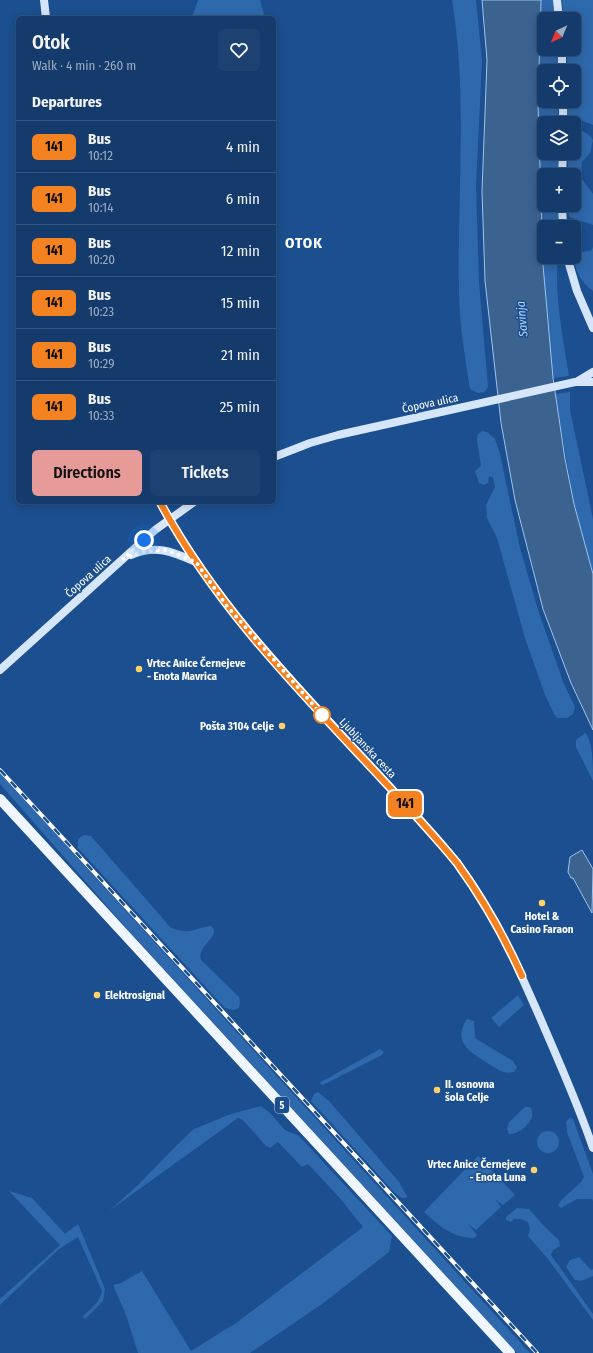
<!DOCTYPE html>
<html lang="en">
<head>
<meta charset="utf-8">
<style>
	body { margin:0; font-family:"Fira Sans Condensed",sans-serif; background:#1d4271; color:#f1f3f6; height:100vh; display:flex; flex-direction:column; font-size:15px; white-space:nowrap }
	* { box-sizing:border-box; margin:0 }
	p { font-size:13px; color:#9dadc1 }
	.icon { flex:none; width:22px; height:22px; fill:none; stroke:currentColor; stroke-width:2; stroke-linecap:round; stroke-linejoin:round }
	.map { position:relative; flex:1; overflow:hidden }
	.sheet { position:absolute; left:16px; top:16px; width:260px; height:488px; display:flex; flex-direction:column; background:#143b6b; border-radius:6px; box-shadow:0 2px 10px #0003,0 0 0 1px #33557e }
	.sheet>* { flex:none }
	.badge { padding:0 8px; border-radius:6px; font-size:14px; line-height:26px }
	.needle { width:26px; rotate:224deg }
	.buttons { position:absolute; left:537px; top:12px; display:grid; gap:8px }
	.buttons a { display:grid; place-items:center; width:44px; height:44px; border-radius:6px; background:#143b6b; box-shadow:0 2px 10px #0003,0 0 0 1px #33557e; font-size:20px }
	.you { position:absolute; width:20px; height:20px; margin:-10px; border:3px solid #fff; border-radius:50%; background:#1a73e8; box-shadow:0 0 0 6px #1a73e833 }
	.map>.badge { position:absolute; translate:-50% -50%; box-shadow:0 0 0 2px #fff }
	h2 { padding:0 16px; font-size:15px; line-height:36px }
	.round { display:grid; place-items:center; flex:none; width:42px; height:42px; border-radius:6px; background:#1d4271 }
	.headline { display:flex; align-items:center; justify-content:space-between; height:68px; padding:0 16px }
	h1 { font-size:19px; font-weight:600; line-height:30px }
	.action { display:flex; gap:8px; margin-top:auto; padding:8px 16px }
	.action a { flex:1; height:46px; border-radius:6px; background:#e69b98; color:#111; font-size:16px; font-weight:600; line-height:46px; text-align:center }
	.action a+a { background:#1d4271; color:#f1f3f6 }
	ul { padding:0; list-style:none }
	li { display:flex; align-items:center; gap:12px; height:52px; padding:0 16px; border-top:1px solid #33557e }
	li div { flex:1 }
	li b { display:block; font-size:15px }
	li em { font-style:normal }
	li .badge { min-width:44px; font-weight:700; text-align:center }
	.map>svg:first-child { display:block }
	.green { fill:#2e69ad }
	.water { fill:#3c6290; stroke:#9cc4f0 }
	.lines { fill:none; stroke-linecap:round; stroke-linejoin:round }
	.secondary { stroke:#d6e6fa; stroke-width:8 }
	.primary { stroke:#f0f6ff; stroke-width:10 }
	.rail-casing { stroke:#fff; stroke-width:4 }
	.rail { stroke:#1b4f8f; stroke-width:2.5; stroke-dasharray:8; stroke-linecap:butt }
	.line-casing { stroke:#fff; stroke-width:9 }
	.line { stroke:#f58220; stroke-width:6 }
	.walk { stroke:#fff; stroke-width:4; stroke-dasharray:0 7.2 }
	.poi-dot { fill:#ffd166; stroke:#1b4f8f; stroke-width:1.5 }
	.stop-dot { fill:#fff; stroke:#f58220; stroke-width:2 }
	.labels { text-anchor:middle; stroke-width:3; stroke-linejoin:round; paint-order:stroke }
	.shield { fill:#1b4f8f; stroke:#bbcadd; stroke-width:1 }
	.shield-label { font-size:10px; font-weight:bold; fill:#fff }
	.street-label { font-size:11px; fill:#fff; stroke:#1b4f8f }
	.poi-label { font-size:11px; font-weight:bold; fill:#fff; stroke:#1b4f8f; text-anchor:start }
	.water-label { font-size:12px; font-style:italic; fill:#b5d3f5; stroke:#1b4f8f }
	.district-label { font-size:15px; font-weight:bold; letter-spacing:1px; fill:#fff; stroke:#1b4f8f }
</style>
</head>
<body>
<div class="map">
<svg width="593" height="1353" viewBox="0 0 593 1353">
	<rect width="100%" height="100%" fill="#1b4f8f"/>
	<g class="green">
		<path d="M198,0H260L265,18H192Z"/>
		<path d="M452,0H476L482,61L476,186L479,282L488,387L485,392L478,393L470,389C465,356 459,323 459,290C457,193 468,96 452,0Z"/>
		<path d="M541,0H553L555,19H544V49H558V71H544V101H558V123H544V153H558V175H544V205H558L559,227H544V257H558C554,297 563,336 569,376L553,378L543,265L538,104Z"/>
		<path d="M562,0H593V125L567,115V101H574V71H567V49H574V19H564Z"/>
		<path d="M581,130L589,135L593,140L590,153L582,162L581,178L593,194V225L569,217V205H574V175H568V153H574V132Z"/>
		<path d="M593,247V291C582,283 573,270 575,256L580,252L591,251Z"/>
		<path d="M570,392V410L593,519V574L574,504L555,394Z"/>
		<path d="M482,431L487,432L495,439L500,454L520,548L539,613L564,684L575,707L573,714L567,718H557L554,714L545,695L525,638L497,538L487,518L486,505L495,487L493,478L489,476L488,483L484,485L479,483L475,471L481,466L477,440L478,434Z"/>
		<path d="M585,733C593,739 593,767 593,781L576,747V740Z"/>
		<path d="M0,773L530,1353H517L128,930L0,784Z"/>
		<path d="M84,835L91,836L171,928C194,935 190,929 211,926C223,936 196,945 201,960L239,997L240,1002L239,1008L233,1010L225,1008L78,848V839Z"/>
		<path d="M518,995L524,1005L499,1027L491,1018Z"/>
		<path d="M467,1019L474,1021L475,1038L513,1061L517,1067L514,1072C504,1075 497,1069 489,1064C472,1053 451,1043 467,1019Z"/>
		<path d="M380,1049L384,1052L382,1055L323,1085L319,1083Z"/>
		<path d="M318,1092L329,1101L399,1182L407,1196L406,1198H402L396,1194L311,1101L314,1094Z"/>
		<path d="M261,1106L270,1113L285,1130L299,1136L392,1236L389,1252L322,1304L250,1353H138L126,1315L113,1285L121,1283L142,1271L191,1351L236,1323L363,1227L338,1196L308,1164L302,1167L278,1142L270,1148L266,1146L243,1120L238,1118L109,1211L137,1186L177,1145L194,1129L231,1114Z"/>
		<path d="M525,1107H530C539,1118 520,1135 509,1134L507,1129L509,1122Z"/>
		<path d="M569,1118L573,1119L593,1174V1201L592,1199H577L561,1208L558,1205C564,1194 579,1188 584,1177L567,1132L566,1122Z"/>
		<circle cx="548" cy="1142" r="11"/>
		<path d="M478,1156L515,1195L503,1205L495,1199L501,1207L476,1230L468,1224L477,1235L474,1238C451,1237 441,1227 424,1212Z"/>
		<path d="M9,1191L32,1198L65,1234L78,1224L105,1289L103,1301L85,1319L83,1316C91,1309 100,1302 102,1291L78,1237L59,1249L0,1305V1299L60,1245Z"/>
		<path d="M517,1208L529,1209L545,1227L559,1240L560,1246L553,1250L551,1255L593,1314V1320L548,1259L528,1236L530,1230L528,1222L521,1219H514L511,1222L506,1220V1217Z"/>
		<path d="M579,1257L591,1270L593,1269V1276L581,1281L575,1280L566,1267L570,1260Z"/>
	</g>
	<g class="water">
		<path d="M482,0H541L538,104L543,265L553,378L565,459L574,504L593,574V730L571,683L543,609L515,500L501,423L485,281L482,191L487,60Z"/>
		<path d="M582,850L593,869L592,913L573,878H571L568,872L570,857Z"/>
	</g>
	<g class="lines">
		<g class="secondary">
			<path d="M44,0L46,18"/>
			<path d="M557,0L559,19"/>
			<path d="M562,49V71"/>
			<path d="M563,101V123"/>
			<path d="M562,175L563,153"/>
			<path d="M562,205L563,227"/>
			<path d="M567,257L577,291L593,328"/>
			<path d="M578,381L593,372"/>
			<path d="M274,457L310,443L338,435L575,382H593"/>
			<path d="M160,502C217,607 301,691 382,778C407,806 435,834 458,864C494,912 517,965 541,1020C559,1062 578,1104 593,1148"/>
			<path d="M131,555C156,544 173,552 196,562"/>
			<path d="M0,670L155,530L194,502"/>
		</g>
		<path class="primary" d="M0,799L510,1353"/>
		<defs>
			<path id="rail" d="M0,770L537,1353"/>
		</defs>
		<use href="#rail" class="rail-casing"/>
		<use href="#rail" class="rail"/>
	</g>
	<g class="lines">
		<defs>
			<path id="line" d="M160,502C234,641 357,743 457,863C483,899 504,936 522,976"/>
		</defs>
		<use href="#line" class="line-casing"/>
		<use href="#line" class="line"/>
		<path class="walk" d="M144,540L123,559L139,552L166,550L196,562L227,606L322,715"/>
	</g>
	<g class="poi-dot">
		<circle cx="139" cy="669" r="4"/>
		<circle cx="282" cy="726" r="4"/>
		<circle cx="542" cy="903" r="4"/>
		<circle cx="97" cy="995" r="4"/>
		<circle cx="437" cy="1090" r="4"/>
		<circle cx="534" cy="1170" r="4"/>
	</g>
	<circle class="stop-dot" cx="322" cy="715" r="8"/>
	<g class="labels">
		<rect class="shield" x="275" y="1097" width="14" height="16" rx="3"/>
		<g class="shield-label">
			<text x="282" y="1109">5</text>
		</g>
		<g class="street-label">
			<text transform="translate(430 403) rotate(-12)" y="4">Čopova ulica</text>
			<text transform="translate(88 576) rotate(-42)" y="4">Čopova ulica</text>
			<text transform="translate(368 748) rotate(47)" y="4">Ljubljanska cesta</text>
		</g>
		<g class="poi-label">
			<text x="147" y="667">Vrtec Anice Černejeve<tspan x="147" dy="13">- Enota Mavrica</tspan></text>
			<text x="274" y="730" text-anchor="end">Pošta 3104 Celje</text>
			<text x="542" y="920" text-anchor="middle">Hotel &amp;<tspan x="542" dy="13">Casino Faraon</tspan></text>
			<text x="105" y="999">Elektrosignal</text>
			<text x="445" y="1088">II. osnovna<tspan x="445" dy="13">šola Celje</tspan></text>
			<text x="526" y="1168" text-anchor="end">Vrtec Anice Černejeve<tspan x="526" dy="13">- Enota Luna</tspan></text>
		</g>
		<g class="water-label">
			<text transform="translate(522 319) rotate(-95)" y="4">Savinja</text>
		</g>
		<g class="district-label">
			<text x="304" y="248">OTOK</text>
		</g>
	</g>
</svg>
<div class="buttons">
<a><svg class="needle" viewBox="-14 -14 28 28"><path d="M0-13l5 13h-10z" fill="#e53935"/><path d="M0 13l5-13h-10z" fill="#9dadc1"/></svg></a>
<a><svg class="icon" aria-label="locate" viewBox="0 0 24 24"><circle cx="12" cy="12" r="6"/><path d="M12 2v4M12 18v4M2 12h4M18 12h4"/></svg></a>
<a><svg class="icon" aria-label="layers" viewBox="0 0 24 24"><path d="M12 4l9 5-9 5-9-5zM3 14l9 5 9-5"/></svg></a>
<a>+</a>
<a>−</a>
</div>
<div class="you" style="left:144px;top:540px"></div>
<b class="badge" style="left:405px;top:804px;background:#f58220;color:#111">141</b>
<section class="sheet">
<div class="headline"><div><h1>Otok</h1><p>Walk · 4 min · 260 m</p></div><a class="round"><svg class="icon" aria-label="heart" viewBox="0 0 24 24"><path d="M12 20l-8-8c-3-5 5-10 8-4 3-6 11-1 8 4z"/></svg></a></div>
<h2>Departures</h2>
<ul>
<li><span class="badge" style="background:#f58220;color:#111">141</span><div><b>Bus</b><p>10:12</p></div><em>4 min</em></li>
<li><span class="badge" style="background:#f58220;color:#111">141</span><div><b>Bus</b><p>10:14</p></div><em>6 min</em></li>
<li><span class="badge" style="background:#f58220;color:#111">141</span><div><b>Bus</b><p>10:20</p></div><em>12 min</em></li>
<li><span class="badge" style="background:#f58220;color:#111">141</span><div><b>Bus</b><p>10:23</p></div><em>15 min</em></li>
<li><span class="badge" style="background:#f58220;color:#111">141</span><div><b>Bus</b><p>10:29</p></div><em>21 min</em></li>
<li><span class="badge" style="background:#f58220;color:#111">141</span><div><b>Bus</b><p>10:33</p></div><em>25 min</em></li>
</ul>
<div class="action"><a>Directions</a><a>Tickets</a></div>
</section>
</div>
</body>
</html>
